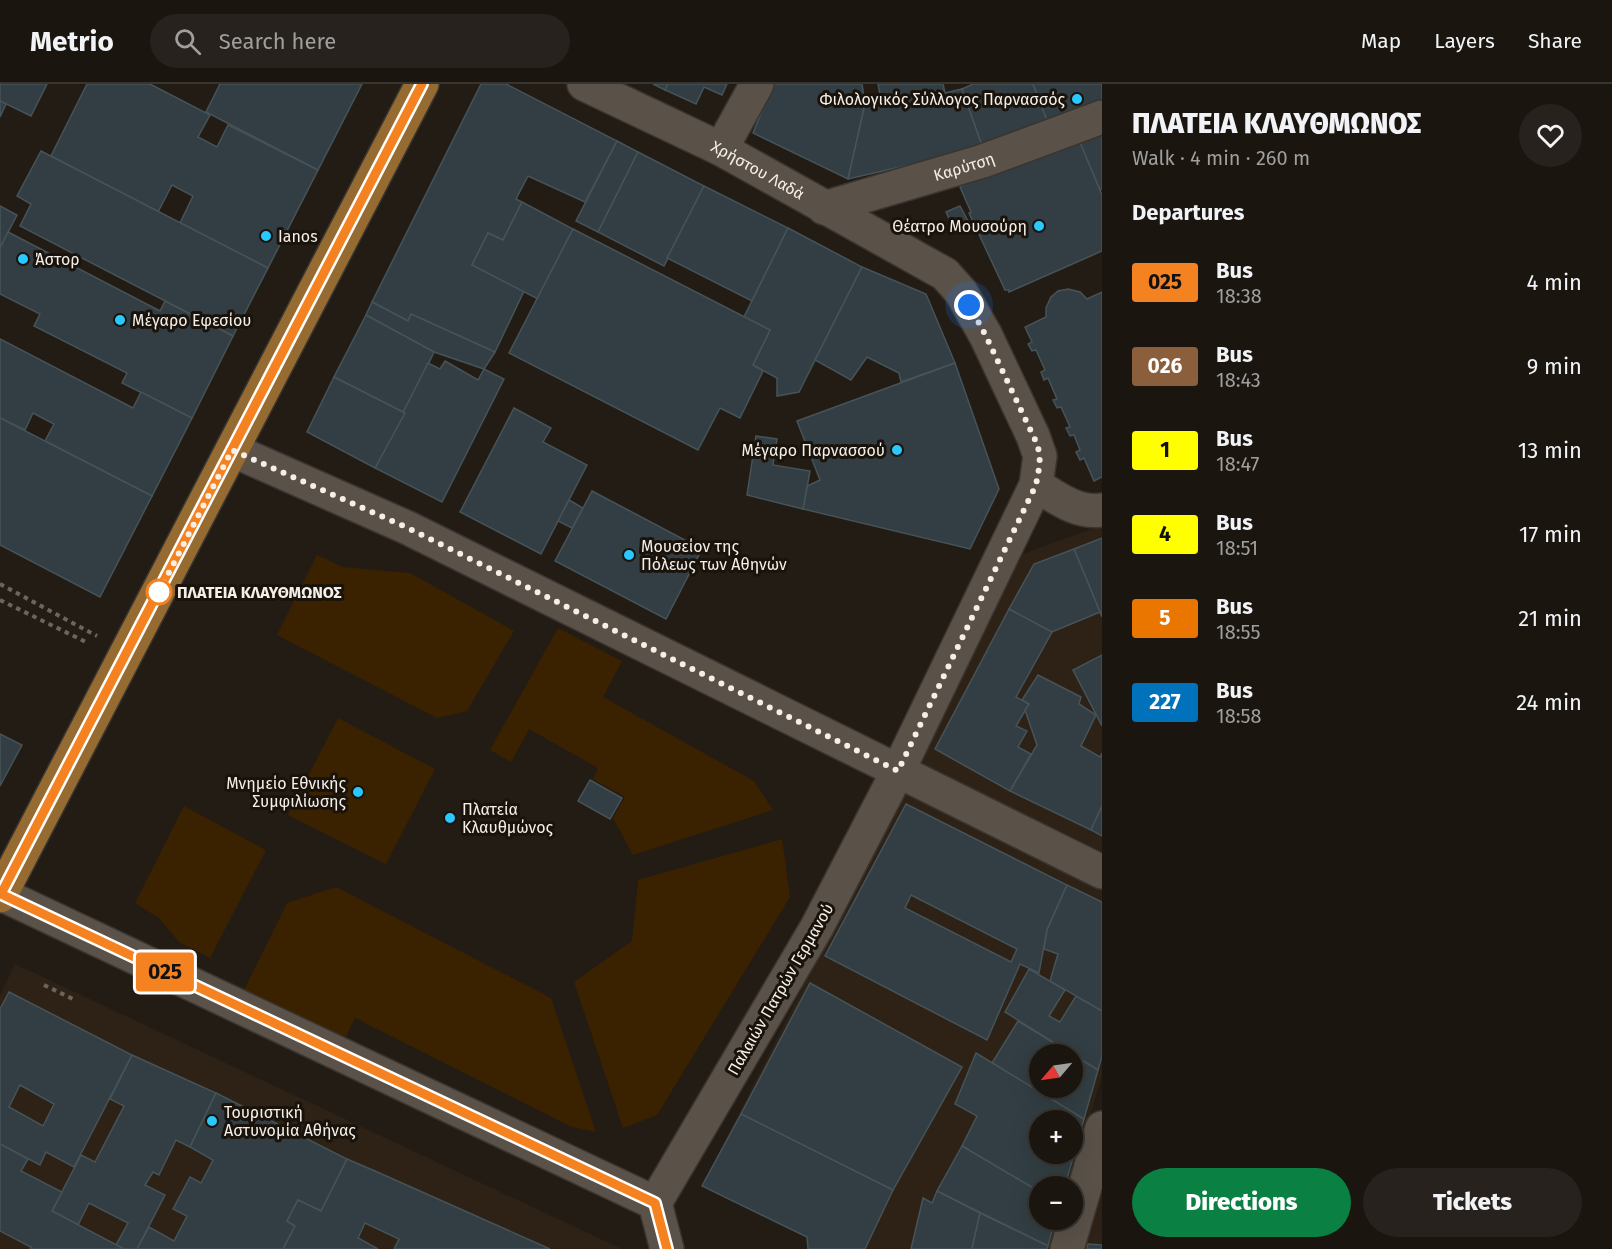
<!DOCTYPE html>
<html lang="en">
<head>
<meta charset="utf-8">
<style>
	body { margin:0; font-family:"Fira Sans",sans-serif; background:#27221d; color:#f1f3f6; height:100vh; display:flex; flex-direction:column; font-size:22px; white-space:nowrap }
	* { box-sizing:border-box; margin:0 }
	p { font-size:20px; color:#9f9f9e }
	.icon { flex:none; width:33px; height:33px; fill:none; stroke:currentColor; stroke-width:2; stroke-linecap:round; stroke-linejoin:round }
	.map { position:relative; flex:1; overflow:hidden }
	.sheet { display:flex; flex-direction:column; background:#1a150f; width:510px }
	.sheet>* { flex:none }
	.badge { padding:0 12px; border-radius:4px; font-size:21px; line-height:39px }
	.needle { width:39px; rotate:241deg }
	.buttons { position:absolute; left:1029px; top:960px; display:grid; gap:12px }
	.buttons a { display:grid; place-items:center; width:54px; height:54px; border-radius:50%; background:#1a150f; box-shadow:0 6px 24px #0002,0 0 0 2px #38342f; font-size:30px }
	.you { position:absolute; width:30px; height:30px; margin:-15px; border:4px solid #fff; border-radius:50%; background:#1a73e8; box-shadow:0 0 0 9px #1a73e833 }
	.map>.badge { position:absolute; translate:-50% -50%; box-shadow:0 0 0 3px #fff }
	h2 { padding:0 30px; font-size:22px; line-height:54px }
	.round { display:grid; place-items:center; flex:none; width:63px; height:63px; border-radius:32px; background:#27221d }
	.headline { display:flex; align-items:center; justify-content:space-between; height:102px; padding:0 30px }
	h1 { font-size:28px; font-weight:800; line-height:45px }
	.primary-button { display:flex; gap:12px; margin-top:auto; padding:12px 30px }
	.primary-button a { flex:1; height:69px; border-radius:36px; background:#0b8043; color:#fff; font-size:24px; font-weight:800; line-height:69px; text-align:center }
	.primary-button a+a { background:#27221d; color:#f1f3f6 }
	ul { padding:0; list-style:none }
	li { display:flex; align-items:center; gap:18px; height:84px; padding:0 30px }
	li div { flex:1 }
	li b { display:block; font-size:22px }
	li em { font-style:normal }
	li .badge { min-width:66px; font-weight:700; text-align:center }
	header { display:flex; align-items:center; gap:36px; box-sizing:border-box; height:84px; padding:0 30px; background:#1a150f; border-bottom:2px solid #38342f }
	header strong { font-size:28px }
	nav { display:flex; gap:33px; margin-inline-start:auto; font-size:21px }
	.search { width:420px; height:54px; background:#27221d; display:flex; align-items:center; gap:15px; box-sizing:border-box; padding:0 21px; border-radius:33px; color:#9f9f9e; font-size:22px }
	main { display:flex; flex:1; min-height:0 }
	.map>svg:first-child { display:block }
	.built { fill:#2d2215; fill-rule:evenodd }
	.green { fill:#3a2100 }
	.building { fill:#323e43; stroke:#465358; stroke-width:1.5; fill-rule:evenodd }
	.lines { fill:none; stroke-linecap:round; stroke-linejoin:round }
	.street-casing { stroke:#3a3530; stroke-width:36 }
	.secondary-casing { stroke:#3a3530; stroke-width:36 }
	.primary-casing { stroke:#3a3530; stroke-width:36 }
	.path { stroke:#6b655e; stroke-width:4; stroke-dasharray:4.5 4.5; stroke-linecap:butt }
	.street { stroke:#5a5249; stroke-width:33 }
	.secondary { stroke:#5a5249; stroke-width:33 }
	.primary { stroke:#956b32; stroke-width:33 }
	.line-casing { stroke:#fff; stroke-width:14 }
	.line { stroke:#f58220; stroke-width:9 }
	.walk { stroke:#f4efe9; stroke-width:6; stroke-dasharray:0 10.8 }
	.poi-dot { fill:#29c8ff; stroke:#19130b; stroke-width:2 }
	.stop-dot { fill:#fff; stroke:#f58220; stroke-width:3 }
	.labels { text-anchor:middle; stroke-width:6; stroke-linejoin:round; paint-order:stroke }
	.poi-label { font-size:16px; fill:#f4efe9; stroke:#19130b; text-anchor:start }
	.street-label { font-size:16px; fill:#f4efe9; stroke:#19130b }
	.stop-label { font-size:16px; font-weight:bold; fill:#f4efe9; stroke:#19130b; text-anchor:start }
</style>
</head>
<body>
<header>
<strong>Metrio</strong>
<div class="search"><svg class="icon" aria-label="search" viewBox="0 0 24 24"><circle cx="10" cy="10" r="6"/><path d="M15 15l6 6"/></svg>Search here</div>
<nav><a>Map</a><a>Layers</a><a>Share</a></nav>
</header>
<main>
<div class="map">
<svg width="1102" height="1165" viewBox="0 0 1102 1165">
	<rect width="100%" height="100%" fill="#231c14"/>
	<g class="built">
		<path d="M1102,441V992L1070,1102H1040V1136H1060L1052,1165H808L807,1153L702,1102L1023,470ZM1040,970H1072V1004H1040ZM1040,1036H1072V1070H1040Z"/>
		<path d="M15,880L622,1165H0V911Z"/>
		<path d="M1102,1098V1165H1082Z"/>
	</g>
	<g class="green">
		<path d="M317,471L343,483L410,489L514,547L467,627L437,634L277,551Z"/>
		<path d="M558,544L622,577L603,613L754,697L773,726L633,771L613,734L625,713L593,695L598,684L529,645L511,678L490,666Z"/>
		<path d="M338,634L435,685L386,780L288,731Z"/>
		<path d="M184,722L266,766L210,874L179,858L159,834L135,819Z"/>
		<path d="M782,755L790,813L657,1031L623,1044L574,898L632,857L638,796Z"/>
		<path d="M336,803L551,914L596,1048L572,1043L355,934L341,963L240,914L287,819Z"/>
	</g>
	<g class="building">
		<path d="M0,0H47L31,32L0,17Z"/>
		<path d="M87,0H150L210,31L198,53L217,63L228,41L318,86L268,184L180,139L193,112L172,101L158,128L51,72Z"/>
		<path d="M220,0H362L318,86L206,28Z"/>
		<path d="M481,0H506L617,57L585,118L528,92L516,115L522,118L503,156L488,149L472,181L524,207L495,268L411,230L408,237L372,218Z"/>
		<path d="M653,0H668L665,6Z"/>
		<path d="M668,0H727L722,11L704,3L696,20L665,6Z"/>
		<path d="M773,0H862L865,20L848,95L753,49Z"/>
		<path d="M878,0H943L945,9L962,5L983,64L848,95L865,20L881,16Z"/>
		<path d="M973,0H1033L1048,39L983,64L962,5Z"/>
		<path d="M1033,0H1102V19L1048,39Z"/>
		<path d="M0,17L6,20L0,33Z"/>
		<path d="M1102,50V105L1100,106L1080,59Z"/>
		<path d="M1079,56L1102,111V167L1009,208V206H1005L969,129L971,128L960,103L963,101L962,99Z"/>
		<path d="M617,57L638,68L598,148L576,137Z"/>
		<path d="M41,67L268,184L233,252L20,142L31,120L17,112Z"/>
		<path d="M638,68L704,102L664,182L598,148Z"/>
		<path d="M704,102L788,144L752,217L667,174Z"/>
		<path d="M522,118L573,145L538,215L472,181L488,149L503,156Z"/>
		<path d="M0,122L17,131L0,164Z"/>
		<path d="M960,122L969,139L954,146L946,128Z"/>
		<path d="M788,144L862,183L799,308L777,312V294L753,281L770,246L744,233Z"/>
		<path d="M573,145L770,246L753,281L763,287L740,334L720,324L698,366L509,269Z"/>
		<path d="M8,148L160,227L165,217L233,252L192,334L122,299L127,289L34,242L40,230L0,210V164Z"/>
		<path d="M862,183L926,210L955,279L901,298L899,289L867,273L851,296L815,276Z"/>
		<path d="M1068,205L1080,208L1087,215L1102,208V393L1094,397L1084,374L1080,376L1076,368L1080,366L1074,351L1070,352L1066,344L1070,343L1061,323L1057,324L1053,316L1057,315L1048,294L1044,296L1041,288L1045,286L1036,266L1032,267L1028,260L1032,258L1025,243L1046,233V224L1051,213L1058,207Z"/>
		<path d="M372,218L408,237L411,230L495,268L484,285L434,268L366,231Z"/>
		<path d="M366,231L434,268L405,329L334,293Z"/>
		<path d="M0,255L133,324L141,308L192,334L152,412L45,357L54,340L33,329L25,346L0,334Z"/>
		<path d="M445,277L478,296L484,285L504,295L442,418L375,384L428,279L440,285Z"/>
		<path d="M955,279L999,405L970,465L803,425L807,402L820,396L797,337Z"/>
		<path d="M334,293L405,329L375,384L307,348Z"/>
		<path d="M514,324L551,344L543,358L587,381L541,470L460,428Z"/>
		<path d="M0,334L152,412L100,513L0,461Z"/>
		<path d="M756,352L777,355L773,381L810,387L803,425L747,411Z"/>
		<path d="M592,407L702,465L666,535L555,477Z"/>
		<path d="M569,416L583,424L572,444L558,437Z"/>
		<path d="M1102,454V533L1074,465Z"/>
		<path d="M1074,465L1100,528L1052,548L1009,525L1034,480Z"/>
		<path d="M1009,525L1052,548L1016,613L1029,620L1016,642L1027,647L1018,663L1031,670L1010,707L935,665Z"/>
		<path d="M1102,571V642L1073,586Z"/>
		<path d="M1038,591L1081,613L1079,620L1096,631L1081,662L1100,673L1102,669V722L1091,746L1010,707L1037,661L1025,626L1029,620L1022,616Z"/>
		<path d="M0,650L22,661L0,702Z"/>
		<path d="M590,696L622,714L610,735L578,717Z"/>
		<path d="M906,720L1067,801L1047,846L1039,889L1020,880L987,956L825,872ZM911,811L1017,865L1011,878L905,824Z"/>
		<path d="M1102,722V752L1091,746Z"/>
		<path d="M1067,801L1102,818V927L1050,897L1058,870L1044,865L1047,846Z"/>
		<path d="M1029,885L1065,906L1049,932L1060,938L1076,912L1102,927V972L1098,986L1005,928Z"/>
		<path d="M810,899L962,983L893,1106L741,1030Z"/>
		<path d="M9,908L132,971L74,1083L46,1068L40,1081L0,1060V925ZM20,1001L54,1020L43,1042L9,1023Z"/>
		<path d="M1018,937L1098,986L1084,1035L992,979ZM1040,970H1072V1004H1040Z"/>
		<path d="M976,969L1084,1035L1065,1102H1040V1108L962,1062L977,1032L955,1020ZM1040,1036H1072V1070H1040Z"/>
		<path d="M132,971L216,1009L190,1063L176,1056L159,1091L153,1088L145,1101L165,1111L137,1165H124L116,1161L128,1139L89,1119L78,1141L52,1127L81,1071L95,1078L124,1022L110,1015Z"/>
		<path d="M216,1009L347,1075L321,1127L298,1116L287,1137L295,1142L283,1165H137L149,1143L174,1157L187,1132L173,1125L190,1093L201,1099L213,1076L190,1063Z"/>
		<path d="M741,1030L893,1106L865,1165H808L807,1153L702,1102Z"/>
		<path d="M0,1060L28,1075L21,1087L62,1108L52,1127L124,1165H30L31,1163L0,1147Z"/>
		<path d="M962,1062L1040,1108V1136H1055L1048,1162L937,1107Z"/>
		<path d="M347,1075L375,1087L550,1165H394L399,1155L365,1139L358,1154L378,1165H283L295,1142L287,1137L298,1116L321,1127Z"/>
		<path d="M937,1107L980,1129L972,1165H911L923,1114L932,1119Z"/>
		<path d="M980,1129L1048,1162L1047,1165H972Z"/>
		<path d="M1088,1160L1102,1161V1165H1087Z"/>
	</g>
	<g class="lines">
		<defs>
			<g id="street">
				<path id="s1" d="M584,0L721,65L945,190L961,208L986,252L1033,352L1040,372L1036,401L898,687L817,843L655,1119"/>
				<path d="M721,65L757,0"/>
				<path id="s2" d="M824,124L983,77L1102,33"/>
				<path d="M232,366L408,444L1102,788"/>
				<path d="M1036,401C1056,413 1077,430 1102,426"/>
				<path d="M1067,1165L1102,1044"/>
			</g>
			<path id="secondary" d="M1,810L655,1119L667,1165"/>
			<path id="primary" d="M0,812L422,0"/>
		</defs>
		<use href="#street" class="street-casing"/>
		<use href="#secondary" class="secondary-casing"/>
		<use href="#primary" class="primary-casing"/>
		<g class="path">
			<path d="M0,500L97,552"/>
			<path d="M0,516L88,559"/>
			<path d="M44,901L73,915"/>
		</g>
		<use href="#street" class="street"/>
		<use href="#secondary" class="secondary"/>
		<use href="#primary" class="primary"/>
	</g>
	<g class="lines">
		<defs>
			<path id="line" d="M422,0L1,810L655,1119L667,1165"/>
		</defs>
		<use href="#line" class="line-casing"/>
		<use href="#line" class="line"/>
		<path class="walk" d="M159,508L232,366L408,444L898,687L1036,401L1040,379L1038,362L986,252L969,221"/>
	</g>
	<g class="poi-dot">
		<circle cx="1077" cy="15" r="6"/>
		<circle cx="1039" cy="142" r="6"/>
		<circle cx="266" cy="152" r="6"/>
		<circle cx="23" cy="175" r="6"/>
		<circle cx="120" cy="236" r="6"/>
		<circle cx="897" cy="366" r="6"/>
		<circle cx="629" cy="471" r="6"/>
		<circle cx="358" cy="708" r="6"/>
		<circle cx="450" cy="734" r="6"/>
		<circle cx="212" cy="1037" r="6"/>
	</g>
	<circle class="stop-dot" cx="159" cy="508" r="12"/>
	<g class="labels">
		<g class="poi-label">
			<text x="1065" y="21" text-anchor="end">Φιλολογικός Σύλλογος Παρνασσός</text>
			<text x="1027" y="148" text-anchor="end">Θέατρο Μουσούρη</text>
			<text x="278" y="158">Ianos</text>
			<text x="35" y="181">Άστορ</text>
			<text x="132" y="242">Μέγαρο Εφεσίου</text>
			<text x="885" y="372" text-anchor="end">Μέγαρο Παρνασσού</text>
			<text x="641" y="468">Μουσείον της<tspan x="641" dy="18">Πόλεως των Αθηνών</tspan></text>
			<text x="346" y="705" text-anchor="end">Μνημείο Εθνικής<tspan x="346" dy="18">Συμφιλίωσης</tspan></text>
			<text x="462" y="731">Πλατεία<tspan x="462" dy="18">Κλαυθμώνος</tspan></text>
			<text x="224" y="1034">Τουριστική<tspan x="224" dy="18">Αστυνομία Αθήνας</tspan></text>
		</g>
		<g class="street-label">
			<text dy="6" stroke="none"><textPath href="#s2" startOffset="146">Καρύτση</textPath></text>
			<text dy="6" stroke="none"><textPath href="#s1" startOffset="194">Χρήστου Λαδά</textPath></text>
			<text transform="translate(780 905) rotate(-60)" y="6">Παλαιών Πατρών Γερμανού</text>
		</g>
		<g class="stop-label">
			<text x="177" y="514">ΠΛΑΤΕΙΑ ΚΛΑΥΘΜΩΝΟΣ</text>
		</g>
	</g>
</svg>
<div class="buttons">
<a><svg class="needle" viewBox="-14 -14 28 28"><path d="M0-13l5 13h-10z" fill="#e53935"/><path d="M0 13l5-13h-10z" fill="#9f9f9e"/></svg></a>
<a>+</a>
<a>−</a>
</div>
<div class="you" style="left:969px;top:221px"></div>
<b class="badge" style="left:165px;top:888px;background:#f58220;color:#111">025</b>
</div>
<section class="sheet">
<div class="headline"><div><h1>ΠΛΑΤΕΙΑ ΚΛΑΥΘΜΩΝΟΣ</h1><p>Walk · 4 min · 260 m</p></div><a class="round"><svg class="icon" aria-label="heart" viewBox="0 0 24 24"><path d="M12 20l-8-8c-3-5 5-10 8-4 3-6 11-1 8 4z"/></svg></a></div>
<h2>Departures</h2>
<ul>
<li><span class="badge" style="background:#f58220;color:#111">025</span><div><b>Bus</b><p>18:38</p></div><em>4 min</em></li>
<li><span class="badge" style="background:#8b5e3c;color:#fff">026</span><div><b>Bus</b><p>18:43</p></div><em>9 min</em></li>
<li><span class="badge" style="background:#ff0;color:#111">1</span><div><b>Bus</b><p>18:47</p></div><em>13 min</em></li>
<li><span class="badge" style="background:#ff0;color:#111">4</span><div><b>Bus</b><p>18:51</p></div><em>17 min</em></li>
<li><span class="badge" style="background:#ea7600;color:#fff">5</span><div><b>Bus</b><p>18:55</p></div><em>21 min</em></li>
<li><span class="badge" style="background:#0072bc;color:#fff">227</span><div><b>Bus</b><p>18:58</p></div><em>24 min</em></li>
</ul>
<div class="primary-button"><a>Directions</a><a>Tickets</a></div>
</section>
</main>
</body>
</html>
